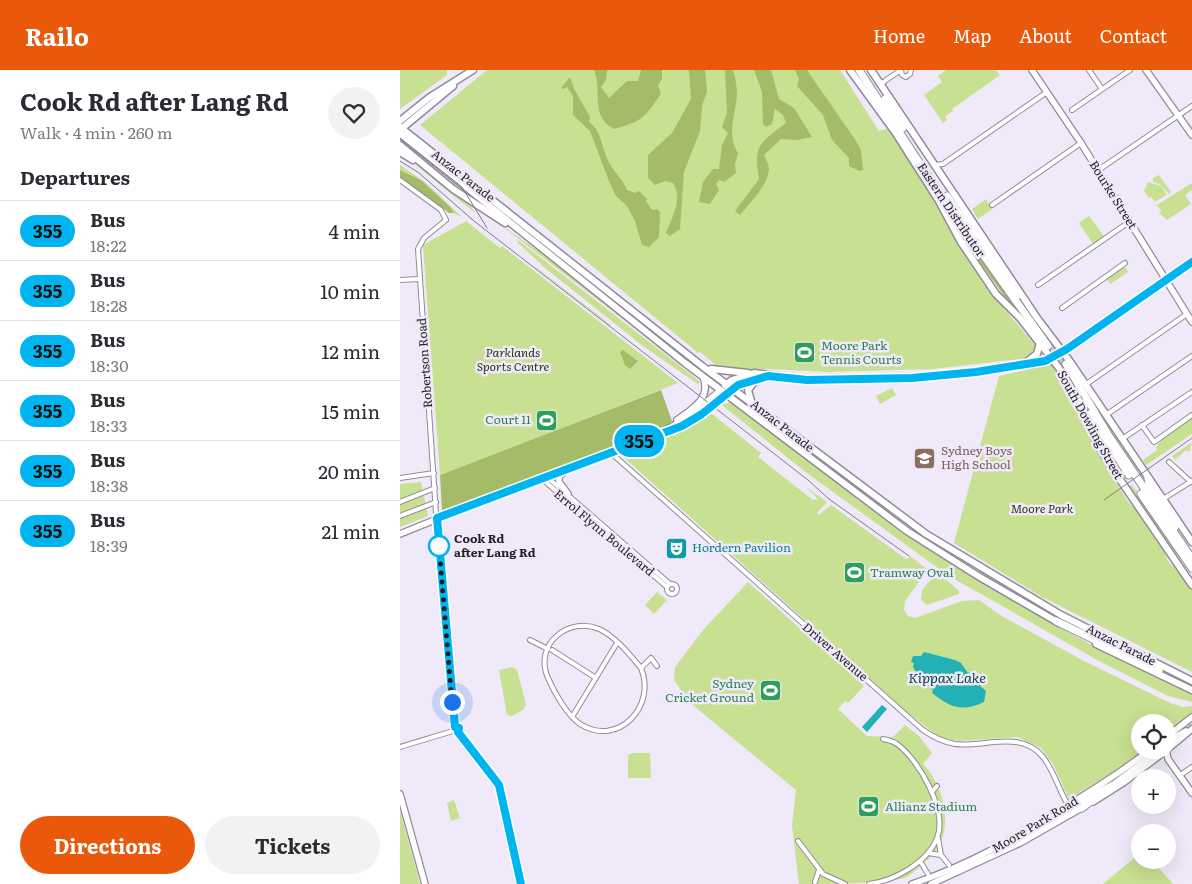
<!DOCTYPE html>
<html lang="en">
<head>
<meta charset="utf-8">
<style>
	body { margin:0; font-family:Literata,serif; background:#f2f2f3; color:#2b2b33; height:100vh; display:flex; flex-direction:column; font-size:19px; white-space:nowrap }
	* { box-sizing:border-box; margin:0 }
	p { font-size:16px; color:#7c7c81 }
	.icon { flex:none; width:28px; height:28px; fill:none; stroke:currentColor; stroke-width:2; stroke-linecap:round; stroke-linejoin:round }
	.map { position:relative; flex:1; overflow:hidden }
	.panel { display:flex; flex-direction:column; background:#fff; width:400px }
	.panel>* { flex:none }
	.badge { padding:0 10px; border-radius:16px; font-size:18px; line-height:32px }
	.controls { position:absolute; left:731px; top:644px; display:grid; gap:10px }
	.controls a { display:grid; place-items:center; width:45px; height:45px; border-radius:50%; background:#fff; box-shadow:0 5px 20px #0002; font-size:25px }
	.you { position:absolute; width:25px; height:25px; margin:-12px; border:4px solid #fff; border-radius:50%; background:#1a73e8; box-shadow:0 0 0 8px #1a73e833 }
	.map>.badge { position:absolute; translate:-50% -50%; box-shadow:0 0 0 2px #fff }
	h2 { padding:0 20px; font-size:19px; line-height:45px }
	.round { display:grid; place-items:center; flex:none; width:52px; height:52px; border-radius:26px; background:#f2f2f3 }
	.summary { display:flex; align-items:center; justify-content:space-between; height:85px; padding:0 20px }
	h1 { font-size:24px; font-weight:700; line-height:38px }
	.cta { display:flex; gap:10px; margin-top:auto; padding:10px 20px }
	.cta a { flex:1; height:58px; border-radius:30px; background:#ea580c; color:#fff; font-size:20px; font-weight:700; line-height:58px; text-align:center }
	.cta a+a { background:#f2f2f3; color:#2b2b33 }
	ul { padding:0; list-style:none }
	li { display:flex; align-items:center; gap:15px; height:60px; padding:0 20px; border-top:1px solid #e1e1e2 }
	li div { flex:1 }
	li b { display:block; font-size:19px }
	li em { font-style:normal }
	li .badge { min-width:55px; font-weight:700; text-align:center }
	header { display:flex; align-items:center; gap:30px; box-sizing:border-box; height:70px; padding:0 25px; background:#ea580c; color:#fff }
	header strong { font-size:24px }
	nav { display:flex; gap:28px; margin-inline-start:auto; font-size:18px }
	main { display:flex; flex:1; min-height:0 }
	.map>svg:first-child { display:block }
	.green { fill:#c8e091 }
	.forest { fill:#a4bb68 }
	.water { fill:#22b1b4 }
	.lines { fill:none; stroke-linecap:round; stroke-linejoin:round }
	.highway-tunnel { stroke:#c7c1ce; stroke-width:7; stroke-dasharray:7 3.5; stroke-linecap:butt }
	.street-casing { stroke:#918b99; stroke-width:6 }
	.secondary-casing { stroke:#918b99; stroke-width:8 }
	.primary-casing { stroke:#918b99; stroke-width:9 }
	.highway-casing { stroke:#918b99; stroke-width:9 }
	.street { stroke:#fff; stroke-width:4 }
	.secondary { stroke:#fff; stroke-width:5.5 }
	.primary { stroke:#fff; stroke-width:6 }
	.highway { stroke:#fff; stroke-width:7 }
	.tram { stroke:#817c86; stroke-width:1 }
	.line-casing { stroke:#fff; stroke-width:11 }
	.line { stroke:#00b5ef; stroke-width:8 }
	.walk { stroke:#211f24; stroke-width:5; stroke-dasharray:0 9 }
	.stop-dot { fill:#fff; stroke:#00b5ef; stroke-width:2.5 }
	.labels { text-anchor:middle; stroke-width:5; stroke-linejoin:round; paint-order:stroke }
	.street-label { font-size:12px; fill:#211f24; stroke:#f0e9f9 }
	.leisure-label { font-size:12px; fill:#27864d; stroke:#f0e9f9; text-anchor:start }
	.park-label { font-size:12px; font-style:italic; fill:#2f3815; stroke:#f0e9f9 }
	.education-label { font-size:12px; fill:#785e54; stroke:#f0e9f9; text-anchor:start }
	.stop-label { font-size:12px; font-weight:bold; fill:#211f24; stroke:#f0e9f9; text-anchor:start }
	.culture-label { font-size:12px; fill:#0d838f; stroke:#f0e9f9; text-anchor:start }
	.water-label { font-size:14px; font-style:italic; fill:#0e4849; stroke:#f0e9f9 }
</style>
</head>
<body>
<header>
<strong>Railo</strong>
<nav><a>Home</a><a>Map</a><a>About</a><a>Contact</a></nav>
</header>
<main>
<section class="panel">
<div class="summary"><div><h1>Cook Rd after Lang Rd</h1><p>Walk · 4 min · 260 m</p></div><a class="round"><svg class="icon" aria-label="heart" viewBox="0 0 24 24"><path d="M12 20l-8-8c-3-5 5-10 8-4 3-6 11-1 8 4z"/></svg></a></div>
<h2>Departures</h2>
<ul>
<li><span class="badge" style="background:#00b5ef;color:#111">355</span><div><b>Bus</b><p>18:22</p></div><em>4 min</em></li>
<li><span class="badge" style="background:#00b5ef;color:#111">355</span><div><b>Bus</b><p>18:28</p></div><em>10 min</em></li>
<li><span class="badge" style="background:#00b5ef;color:#111">355</span><div><b>Bus</b><p>18:30</p></div><em>12 min</em></li>
<li><span class="badge" style="background:#00b5ef;color:#111">355</span><div><b>Bus</b><p>18:33</p></div><em>15 min</em></li>
<li><span class="badge" style="background:#00b5ef;color:#111">355</span><div><b>Bus</b><p>18:38</p></div><em>20 min</em></li>
<li><span class="badge" style="background:#00b5ef;color:#111">355</span><div><b>Bus</b><p>18:39</p></div><em>21 min</em></li>
</ul>
<div class="cta"><a>Directions</a><a>Tickets</a></div>
</section>
<div class="map">
<svg width="792" height="814" viewBox="0 0 792 814">
	<rect width="100%" height="100%" fill="#f0e9f9"/>
	<g class="green">
		<path d="M0,0H47V5L0,39Z"/>
		<path d="M87,0H440L479,61L489,58L541,140L553,166L604,239L637,277L636,282L630,288L533,299L428,302L369,299L344,300L329,306L300,282L298,283L291,277L20,55Z"/>
		<path d="M546,0H596L600,5L552,39L553,41L545,46L547,50L543,53L524,25L542,12L538,6Z"/>
		<path d="M6,87L68,132L75,143Z"/>
		<path d="M0,95L26,113L62,147L51,142L21,110L0,100Z"/>
		<path d="M759,105L771,122L769,124L760,114L749,111L753,112V108Z"/>
		<path d="M748,112L761,116L767,125L752,133L755,131L751,127L749,128L744,121Z"/>
		<path d="M792,113V120L785,125L791,134L767,150L759,143L761,141L758,136H755Z"/>
		<path d="M586,129L592,139L578,149L572,139Z"/>
		<path d="M689,146L704,166L693,174L679,153Z"/>
		<path d="M90,147L144,185L291,301Z"/>
		<path d="M66,151L100,178L102,176L278,313L40,405L23,175Z"/>
		<path d="M118,170L284,299L299,311V315L243,276L145,198L117,172Z"/>
		<path d="M724,195L728,202L710,214L706,208Z"/>
		<path d="M136,198H137L211,255L210,256Z"/>
		<path d="M653,294L680,337L701,387L718,412L714,410L731,436L734,434L771,489L765,486L770,494L778,499L792,518V602L642,527L554,473L599,306Z"/>
		<path d="M683,317L738,400L735,402Z"/>
		<path d="M492,318L496,325L480,334L476,326Z"/>
		<path d="M331,332L506,464L575,508V510L697,578L792,623V632L768,626L699,591L549,506L404,401L322,335Z"/>
		<path d="M311,343L361,383L358,387L413,430L418,429L406,417L427,432L417,443L419,445L431,435L506,489L510,487L509,485L528,500L505,531L504,540L508,546L515,548L562,531L579,530L600,545L684,591L770,633L783,637L792,636V642L768,661V652H740V680H744L724,695L669,729L653,694L641,678L618,667L560,671L546,669L535,664L506,641L220,384L281,361Z"/>
		<path d="M792,348V364L746,395L743,390L757,380L756,377L764,367Z"/>
		<path d="M698,367L727,408L725,409Z"/>
		<path d="M792,372L790,378L791,380L788,382L786,380L775,390L772,386Z"/>
		<path d="M21,412L28,446L0,457V414Z"/>
		<path d="M732,415L779,484L776,486L728,417Z"/>
		<path d="M535,505L542,506L559,521V524L527,535L521,530L522,520Z"/>
		<path d="M348,512L464,616L448,633L445,631L438,639L467,666L493,667L505,655L519,666L532,683L523,694C537,708 546,732 545,753C544,772 537,782 523,794C517,799 511,805 505,808C481,814 427,814 399,814L392,756L396,720L289,632L274,610L275,597L304,559Z"/>
		<path d="M257,522L267,530L254,544L245,535Z"/>
		<path d="M112,597L117,600L126,634L124,639L112,646L107,645L99,600Z"/>
		<path d="M233,683H250L251,708H228V685Z"/>
		<path d="M54,730L60,748L51,751L47,733Z"/>
		<path d="M0,740L20,814H0Z"/>
		<path d="M740,783V790H752L773,814H703Z"/>
	</g>
	<g class="forest">
		<path d="M194,0H207L206,10L201,17L209,28L227,11H238L241,0H262V9L258,15L261,24C244,48 243,51 214,59C189,45 203,23 194,0Z"/>
		<path d="M289,0H305L307,21L302,36L300,61L284,102L280,159L270,166L266,163C272,147 283,130 273,113L265,111L255,115L248,108V85L272,63L291,29Z"/>
		<path d="M325,0H333C335,7 337,16 337,24C336,44 326,65 338,83L335,94L336,103L324,112L319,110L316,114L319,120L310,134L299,132L303,112L313,99H319L322,75L328,63L322,57L327,42Z"/>
		<path d="M354,0H371L379,29L394,38L412,67L397,70L381,69L364,85C366,89 369,95 369,100C367,116 350,133 340,145L335,141L359,109C353,74 360,73 386,53L383,45L375,39L372,54L366,57L363,54L362,22Z"/>
		<path d="M395,0H407L456,71L461,80L463,100L459,101L449,96V88L432,70L423,45L397,16L399,9Z"/>
		<path d="M169,8L171,9L174,19L190,47L189,52C203,62 201,79 210,94C215,104 223,109 227,120L235,123L239,121L247,129L246,131L252,140L257,139L260,142L259,167L249,177L242,175L235,151L227,136L216,126L209,111L190,61L173,45V26L167,17L163,19L161,18Z"/>
		<path d="M0,100L21,110L49,136L54,143H49L0,107Z"/>
		<path d="M547,140L612,232L610,234L559,163Z"/>
		<path d="M223,280L238,291L230,299L225,295L220,282Z"/>
		<path d="M261,320L272,351L265,357L42,441L40,405Z"/>
	</g>
	<g class="water">
		<path d="M524,582L555,590L561,593L568,603L572,600L582,610L580,616L586,621L584,632C562,642 551,638 532,623L533,620L523,613L521,606H518L513,597L514,593L511,592L513,586H521Z"/>
		<path d="M482,635L487,639L467,662L462,657Z"/>
	</g>
	<g class="lines">
		<g class="highway-tunnel">
			<path d="M617,226L666,294"/>
			<path d="M658,291L676,317L690,344"/>
			<path d="M759,601L792,614"/>
			<path d="M780,663L792,654"/>
		</g>
		<defs>
			<g id="street">
				<path d="M501,0L502,5L506,7L510,4L511,0"/>
				<path d="M689,0L702,19"/>
				<path d="M486,10L501,0"/>
				<path d="M483,12H484"/>
				<path d="M672,40L730,0"/>
				<path d="M535,95L543,94L647,22"/>
				<path d="M697,101L792,36"/>
				<path d="M0,110L41,140L46,150L24,168L18,179L41,517L55,657"/>
				<path d="M592,135L681,73"/>
				<path d="M0,210L20,209"/>
				<path d="M638,215L729,152"/>
				<path d="M662,238L725,193"/>
				<path d="M685,315L787,244"/>
				<path d="M706,345L792,286"/>
				<path d="M742,355L754,372L792,345"/>
				<path d="M725,367L792,322"/>
				<path d="M210,382L523,660C533,667 543,672 555,674C584,678 620,659 643,687C654,701 659,720 668,735"/>
				<path d="M769,392L791,412"/>
				<path d="M147,407L270,514"/>
				<path d="M0,408L34,403"/>
				<path d="M141,408L267,517"/>
				<path d="M763,429L792,411"/>
				<path d="M0,432L35,418"/>
				<path d="M0,446L36,432"/>
				<circle cx="272" cy="519" r="5"/>
				<path d="M130,570L148,579"/>
				<path d="M152,580L196,608"/>
				<path d="M241,598C230,585 215,566 199,559C169,546 133,574 148,608C154,622 167,645 180,654C218,678 257,636 241,598L251,588L257,596"/>
				<path d="M172,647L217,573"/>
				<path d="M55,657L59,658L58,662L99,715L121,814"/>
				<path d="M0,677L53,661"/>
				<path d="M779,706L792,697"/>
				<path d="M532,722L537,716"/>
				<path d="M538,768L541,785"/>
				<path d="M398,771L423,804L445,814"/>
				<path d="M528,783L541,785L549,795"/>
				<path d="M520,791L528,804"/>
				<path d="M415,812L419,800"/>
				<path d="M469,814C494,811 528,792 537,768C548,741 519,690 497,674C493,671 488,670 483,669"/>
			</g>
			<g id="secondary">
				<path d="M632,0L681,73L792,252"/>
				<path d="M746,0L792,65"/>
				<path d="M277,350C292,339 312,328 303,307"/>
				<path d="M269,358L289,346L321,320"/>
				<path d="M164,402L159,407V412L168,424"/>
				<path d="M0,464L84,430L282,356L302,344L326,323"/>
				<path d="M768,666L792,647"/>
				<path d="M768,671L786,661"/>
				<path d="M768,679L792,659"/>
				<path d="M766,680L768,689L792,723"/>
				<path d="M0,724L25,814"/>
				<path d="M693,732L723,713L767,680"/>
				<path d="M668,735L673,737L690,727"/>
				<path d="M512,814C569,795 618,767 668,735C696,718 724,700 750,680"/>
				<path d="M531,814L620,773L685,736"/>
			</g>
			<g id="primary">
				<path d="M450,0L495,62L539,131L561,172L596,224L620,248L659,298L680,332L695,369L708,392L792,515"/>
				<path d="M471,0L637,248L671,293L792,472"/>
				<path d="M0,51L30,27L73,0"/>
				<path d="M0,57L302,296L526,464L661,545L792,611"/>
				<path d="M0,60L53,16"/>
				<path d="M0,64L285,293L507,461L578,506L659,553"/>
				<path d="M0,75L53,119L105,153"/>
				<path d="M0,82L13,90"/>
				<path d="M624,294L637,284L640,273"/>
				<path d="M311,299L348,303"/>
				<path d="M325,315L332,310L354,303L407,310L498,309L551,305L639,293L666,280L792,192"/>
				<path d="M331,319L339,314L366,307"/>
				<path d="M351,331L348,320L355,311"/>
				<path d="M696,574L792,620"/>
			</g>
			<g id="highway">
				<path d="M459,0L539,123L648,276"/>
				<path d="M485,29L503,58"/>
				<path d="M547,126L617,226"/>
				<path d="M666,294L709,366L792,489"/>
				<path d="M690,344L729,405"/>
				<path d="M748,408L749,414L775,457"/>
				<path d="M741,424L792,498"/>
				<path d="M656,551L759,601"/>
				<path d="M688,728L715,714L756,683"/>
				<path d="M682,738L696,727"/>
			</g>
		</defs>
		<use href="#street" class="street-casing"/>
		<use href="#secondary" class="secondary-casing"/>
		<use href="#primary" class="primary-casing"/>
		<use href="#highway" class="highway-casing"/>
		<use href="#street" class="street"/>
		<use href="#secondary" class="secondary"/>
		<use href="#primary" class="primary"/>
		<use href="#highway" class="highway"/>
		<g class="tram">
			<path d="M0,68L62,117L87,158"/>
			<path d="M0,91L19,103L74,151L408,410L429,429L509,486"/>
			<path d="M704,430L792,368"/>
		</g>
	</g>
	<g class="lines">
		<defs>
			<path id="line" d="M121,814L99,715L58,662L59,658L55,657L37,448L282,356L302,344L338,315L368,306L407,310L512,308L576,302L645,291L667,279L792,192"/>
		</defs>
		<use href="#line" class="line-casing"/>
		<use href="#line" class="line"/>
		<path class="walk" d="M39,476L52,632"/>
	</g>
	<defs>
		<symbol id="stadium-square" viewBox="-11 -11 22 22"><rect x="-9" y="-9" width="18" height="18" rx="4" fill="#2e9e5b" stroke="#f0e9f9"/><path d="M0-5a6.5 5 0 1 0 0 10a6.5 5 0 1 0 0-10ZM-3.5-1.8h7v3.6h-7Z" fill="#fff"/></symbol>
		<symbol id="school-square" viewBox="-11 -11 22 22"><rect x="-9" y="-9" width="18" height="18" rx="4" fill="#8d6e63" stroke="#f0e9f9"/><path d="M0-5L7-2L0 1L-7-2ZM-4 1L0 2.5L4 1V4Q0 6-4 4Z" fill="#fff"/></symbol>
		<symbol id="theatre-square" viewBox="-11 -11 22 22"><rect x="-9" y="-9" width="18" height="18" rx="4" fill="#0f9aa8" stroke="#f0e9f9"/><path d="M-5-5.5Q0-4 5-5.5V0Q5 5 0 6Q-5 5-5 0ZM-3.3-2.5H-1v1.5H-3.3ZM1-2.5H3.3v1.5H1ZM-2.8 1Q0 5.5 2.8 1Z" fill="#fff"/></symbol>
	</defs>
	<g fill-rule="evenodd">
		<use href="#stadium-square" x="392" y="270" width="25" height="25"/>
		<use href="#stadium-square" x="134" y="338" width="25" height="25"/>
		<use href="#school-square" x="512" y="376" width="25" height="25"/>
		<use href="#theatre-square" x="264" y="466" width="25" height="25"/>
		<use href="#stadium-square" x="442" y="490" width="25" height="25"/>
		<use href="#stadium-square" x="358" y="608" width="25" height="25"/>
		<use href="#stadium-square" x="456" y="724" width="25" height="25"/>
	</g>
	<circle class="stop-dot" cx="39" cy="476" r="10"/>
	<g class="labels">
		<g class="street-label">
			<text transform="translate(63 106) rotate(38)" y="4">Anzac Parade</text>
			<text transform="translate(713 125) rotate(58)" y="4">Bourke Street</text>
			<text transform="translate(551 140) rotate(56)" y="4">Eastern Distributor</text>
			<text transform="translate(25 293) rotate(-94)" y="4">Robertson Road</text>
			<text transform="translate(690 355) rotate(61)" y="4">South Dowling Street</text>
			<text transform="translate(382 356) rotate(38)" y="4">Anzac Parade</text>
			<text transform="translate(204 463) rotate(40)" y="4">Errol Flynn Boulevard</text>
			<text transform="translate(721 575) rotate(27)" y="4">Anzac Parade</text>
			<text transform="translate(435 582) rotate(41)" y="4">Driver Avenue</text>
			<text transform="translate(635 755) rotate(-31)" y="4">Moore Park Road</text>
		</g>
		<g class="leisure-label">
			<text x="421" y="280">Moore Park<tspan x="421" dy="14">Tennis Courts</tspan></text>
			<text x="131" y="354" text-anchor="end">Court 11</text>
			<text x="470" y="507">Tramway Oval</text>
			<text x="354" y="618" text-anchor="end">Sydney<tspan x="354" dy="14">Cricket Ground</tspan></text>
			<text x="485" y="741">Allianz Stadium</text>
		</g>
		<g class="park-label">
			<text x="113" y="287">Parklands<tspan x="113" dy="14">Sports Centre</tspan></text>
			<text x="642" y="443">Moore Park</text>
		</g>
		<g class="education-label">
			<text x="541" y="385">Sydney Boys<tspan x="541" dy="14">High School</tspan></text>
		</g>
		<g class="stop-label">
			<text x="54" y="473">Cook Rd<tspan x="54" dy="14">after Lang Rd</tspan></text>
		</g>
		<g class="culture-label">
			<text x="292" y="482">Hordern Pavilion</text>
		</g>
		<g class="water-label">
			<text x="547" y="613">Kippax Lake</text>
		</g>
	</g>
</svg>
<div class="controls">
<a><svg class="icon" aria-label="locate" viewBox="0 0 24 24"><circle cx="12" cy="12" r="6"/><path d="M12 2v4M12 18v4M2 12h4M18 12h4"/></svg></a>
<a>+</a>
<a>−</a>
</div>
<div class="you" style="left:52px;top:632px"></div>
<b class="badge" style="left:239px;top:371px;background:#00b5ef;color:#111">355</b>
</div>
</main>
</body>
</html>
